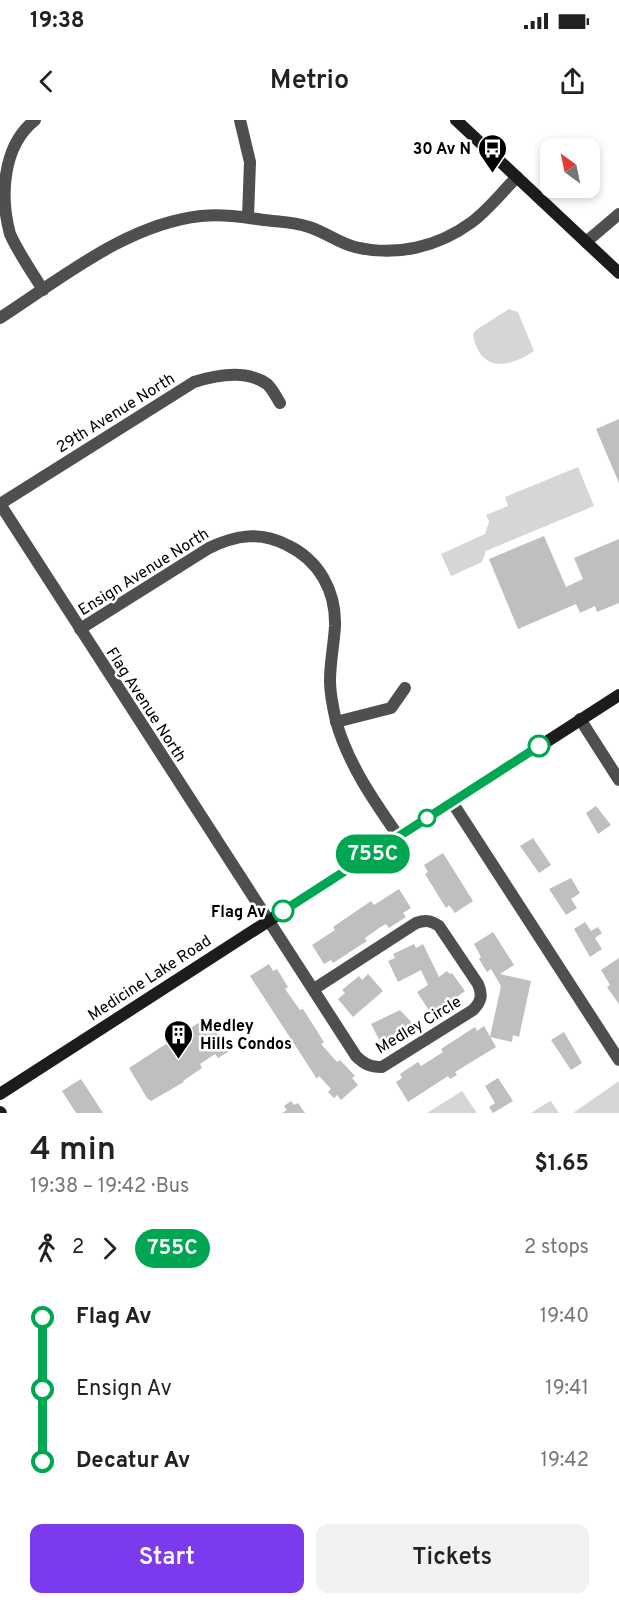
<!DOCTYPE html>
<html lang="en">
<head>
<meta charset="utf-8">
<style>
	body { margin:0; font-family:Overpass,sans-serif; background:#f2f2f2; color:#222; height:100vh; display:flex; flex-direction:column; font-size:22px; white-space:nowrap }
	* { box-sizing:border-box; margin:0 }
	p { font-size:20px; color:#767676 }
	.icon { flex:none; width:33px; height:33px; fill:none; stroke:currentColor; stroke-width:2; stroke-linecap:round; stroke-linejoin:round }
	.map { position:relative; height:993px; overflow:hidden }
	.sheet { display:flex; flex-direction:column; background:#fff; flex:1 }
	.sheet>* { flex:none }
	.badge { padding:0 12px; border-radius:20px; font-size:21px; line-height:39px }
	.needle { width:39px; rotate:327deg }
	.tools { position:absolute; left:540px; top:18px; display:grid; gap:12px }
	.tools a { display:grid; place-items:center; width:60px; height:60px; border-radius:12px; background:#fff; box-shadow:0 3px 9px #0003; font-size:30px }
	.map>.badge { position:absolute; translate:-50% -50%; box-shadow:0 0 0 3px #fff }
	.legs { display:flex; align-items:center; gap:9px; height:66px; padding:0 30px; font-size:20px }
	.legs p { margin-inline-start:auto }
	.headline { display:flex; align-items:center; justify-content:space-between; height:102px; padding:0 30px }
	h1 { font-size:33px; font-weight:600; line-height:45px }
	.action { display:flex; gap:12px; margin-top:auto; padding:12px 30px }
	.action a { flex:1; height:69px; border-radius:12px; background:#7c3aed; color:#fff; font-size:24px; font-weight:600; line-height:69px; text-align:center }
	.action a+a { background:#f2f2f2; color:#222 }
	ul { padding:0 30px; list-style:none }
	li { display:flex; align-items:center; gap:21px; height:72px; font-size:22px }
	li i { display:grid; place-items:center; width:9px; height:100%; margin:0 8px; background:currentColor }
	li i::after { content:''; width:15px; height:15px; margin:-8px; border:4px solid; border-radius:50%; background:#fff }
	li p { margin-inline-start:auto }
	li:first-child i { background:linear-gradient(#0000 50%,currentColor 0) }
	li:last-child i { background:linear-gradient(currentColor 50%,#0000 0) }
	.status { display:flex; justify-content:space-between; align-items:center; height:42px; padding:0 30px; background:#fff; direction:ltr }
	.status svg { height:16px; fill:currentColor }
	header { display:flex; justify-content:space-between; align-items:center; height:78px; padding:0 30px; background:#fff; font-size:27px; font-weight:600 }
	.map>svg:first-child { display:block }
	.green { fill:#d6d6d6 }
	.building { fill:#bfbfbf }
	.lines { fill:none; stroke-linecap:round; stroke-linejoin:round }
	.street { stroke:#4f4f4f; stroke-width:12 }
	.secondary { stroke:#1c1c1c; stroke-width:12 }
	.line-1-casing { stroke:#fff; stroke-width:14 }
	.line-1 { stroke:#00a651; stroke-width:9 }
	.stop-1-dot { fill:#fff; stroke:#00a651; stroke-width:3 }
	.labels { text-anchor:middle; stroke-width:5; stroke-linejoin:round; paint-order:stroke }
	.poi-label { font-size:16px; font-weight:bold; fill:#000; stroke:#fff; text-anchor:end }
	.street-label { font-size:16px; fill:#000; stroke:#fff }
	.stop-label { font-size:16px; font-weight:bold; fill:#000; stroke:#fff; text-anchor:end }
</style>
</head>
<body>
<div class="status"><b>19:38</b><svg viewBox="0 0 49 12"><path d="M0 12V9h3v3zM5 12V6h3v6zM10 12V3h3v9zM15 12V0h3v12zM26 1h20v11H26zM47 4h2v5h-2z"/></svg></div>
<header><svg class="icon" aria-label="back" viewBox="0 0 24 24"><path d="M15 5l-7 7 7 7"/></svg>Metrio<svg class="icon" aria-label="share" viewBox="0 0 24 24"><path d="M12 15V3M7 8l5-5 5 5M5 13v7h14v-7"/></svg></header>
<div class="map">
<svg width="619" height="993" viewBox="0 0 619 993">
	<rect width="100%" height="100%" fill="#fff"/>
	<g class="green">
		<path d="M509,189L518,192L534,231C508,249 479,252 473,214L476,210Z"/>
		<path d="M578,347L594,386L486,431L482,442L451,456L441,434L485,414L489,401L486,395L508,386L505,377Z"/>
		<path d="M619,961V993H573Z"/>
		<path d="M462,971L477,993H427Z"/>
		<path d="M551,981L559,993H531L550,981Z"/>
	</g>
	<g class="building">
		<path d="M619,299V363L596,309Z"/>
		<path d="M544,416L566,467L583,459L574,438L619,419V483L597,492L595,486L580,493L576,484L518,509L489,439Z"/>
		<path d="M596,686L611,705L598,714L586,693Z"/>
		<path d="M533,718L551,745L539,753L520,726Z"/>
		<path d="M443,733L473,781L455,793L449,785L446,788L425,754L428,752L424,745Z"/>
		<path d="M571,758L580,773L571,779L577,788L566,795L549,769Z"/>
		<path d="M399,769L411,788L403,793L406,797L389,808L386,804L379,808L365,818L367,821L333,843L331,840L324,844L312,825L335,810L333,807L371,781L374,785Z"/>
		<path d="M585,802L591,811L598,807L602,813L595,818L602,829L590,837L574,809Z"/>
		<path d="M493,812L514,845L500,854L531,861L519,917L513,915L512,922L490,917L501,866L491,849L487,852L479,839L481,837L474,824Z"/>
		<path d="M414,824L416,828L423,824L439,857L447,851L450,854L452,853L465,871L457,877L459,880L442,892L440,889L432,895L417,872L428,865L421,850L398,862L388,841L395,838L393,834Z"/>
		<path d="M619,838V884L607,867L610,865L601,850Z"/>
		<path d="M269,844L273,851L277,849L288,867L285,869L300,890L303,889L324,922L321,924L337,942L340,940L355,956L352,958L358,965L341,980L337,975L334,978L328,972L331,969L319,956L317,959L250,856Z"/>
		<path d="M368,854L383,871L353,897L338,879L345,873L342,870L359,856L362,860Z"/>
		<path d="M400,890L415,906L408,910L410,913L391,923L389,919L381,923L371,904Z"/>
		<path d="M206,898L210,901L228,932L218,938L215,934L200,944L202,948L183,961L184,962L151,981L147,978L129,948Z"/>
		<path d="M484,906L496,927L455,952L457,955L450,959L448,956L408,982L396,962L402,958L400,954L418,942L421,946L429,941L443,932L441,929L475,907L477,911Z"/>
		<path d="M564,912L582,943L571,950L551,920Z"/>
		<path d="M498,958L513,981L493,993L489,987L495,983L485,966Z"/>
		<path d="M81,959L103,993H76L62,971Z"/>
		<path d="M291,981L294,985L298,983L305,993H282L287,990L284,986Z"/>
	</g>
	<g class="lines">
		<g class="street">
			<path d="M35,0C2,26 0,77 10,114C19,134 32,152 43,170"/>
			<path d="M240,0L250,42L248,97"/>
			<path d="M586,122L619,94"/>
			<path d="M0,198C62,158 127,104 201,96C223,94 243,97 264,100C280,102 294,102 309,107C325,112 339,123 355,127C396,137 438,127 472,102C489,89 502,72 517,57"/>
			<path d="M0,384L356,936C364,944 370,947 382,947L473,890C481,882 483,875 478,864L439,806C430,800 425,800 416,803L314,869"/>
			<path d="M0,384L194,262C216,255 246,249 267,264C272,268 276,277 280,283"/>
			<path d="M80,509L209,428C236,415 260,411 287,425C319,440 336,471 335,506C334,524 330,542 330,561C330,574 333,588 336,601C348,644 374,681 399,717"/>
			<path d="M580,599L619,660"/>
			<path d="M336,602L391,588L405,568"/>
			<path d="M452,682L619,940"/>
		</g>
		<g class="secondary">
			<path d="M456,0L619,153"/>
			<path d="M0,974L619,575"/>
			<path d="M0,992L1,993"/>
		</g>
	</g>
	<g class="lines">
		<defs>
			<path id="line-1" d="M283,791L539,626"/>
		</defs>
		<use href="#line-1" class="line-1-casing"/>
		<use href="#line-1" class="line-1"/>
	</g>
	<defs>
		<symbol id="bus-pin" viewBox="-11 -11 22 30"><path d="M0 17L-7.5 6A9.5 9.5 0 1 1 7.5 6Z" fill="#000" stroke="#fff"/><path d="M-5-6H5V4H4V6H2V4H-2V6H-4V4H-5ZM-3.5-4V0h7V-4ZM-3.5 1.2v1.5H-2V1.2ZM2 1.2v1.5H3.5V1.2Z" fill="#fff"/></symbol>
		<symbol id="building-pin" viewBox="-11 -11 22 30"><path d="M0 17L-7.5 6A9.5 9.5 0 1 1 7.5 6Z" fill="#000" stroke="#fff"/><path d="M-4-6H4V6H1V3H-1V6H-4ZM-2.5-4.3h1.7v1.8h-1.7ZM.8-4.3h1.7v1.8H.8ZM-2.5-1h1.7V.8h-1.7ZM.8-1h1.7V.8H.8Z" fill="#fff"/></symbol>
	</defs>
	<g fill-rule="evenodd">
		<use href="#bus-pin" x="476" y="12" width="33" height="45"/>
		<use href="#building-pin" x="162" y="898" width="33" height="45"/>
	</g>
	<g class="stop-1-dot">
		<circle cx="539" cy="626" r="10"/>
		<circle cx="427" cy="698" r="8"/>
		<circle cx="283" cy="791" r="10"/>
	</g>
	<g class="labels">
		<g class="poi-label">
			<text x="471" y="34">30 Av N</text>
			<text x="200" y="911" text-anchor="start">Medley<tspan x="200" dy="18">Hills Condos</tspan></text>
		</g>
		<g class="street-label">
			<text transform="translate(115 292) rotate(-32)" y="6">29th Avenue North</text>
			<text transform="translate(143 451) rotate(-32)" y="6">Ensign Avenue North</text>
			<text transform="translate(147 584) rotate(57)" y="6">Flag Avenue North</text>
			<text transform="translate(149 857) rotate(-33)" y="6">Medicine Lake Road</text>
			<text transform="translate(418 904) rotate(-31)" y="6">Medley Circle</text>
		</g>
		<g class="stop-label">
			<text x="266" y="797">Flag Av</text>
		</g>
	</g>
</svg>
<div class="tools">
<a><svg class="needle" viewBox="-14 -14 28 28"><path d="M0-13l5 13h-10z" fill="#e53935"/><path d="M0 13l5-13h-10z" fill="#767676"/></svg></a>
</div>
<b class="badge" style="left:373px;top:734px;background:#00a651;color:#fff">755C</b>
</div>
<section class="sheet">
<div class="headline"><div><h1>4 min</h1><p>19:38 – 19:42 · Bus</p></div><b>$1.65</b></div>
<div class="legs"><svg class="icon" aria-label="walk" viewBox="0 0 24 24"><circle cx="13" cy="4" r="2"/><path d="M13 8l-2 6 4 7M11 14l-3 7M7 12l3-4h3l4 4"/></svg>2<svg class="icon" aria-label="forward" viewBox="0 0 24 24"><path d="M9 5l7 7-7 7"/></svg><b class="badge" style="background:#00a651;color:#fff">755C</b><p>2 stops</p></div>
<ul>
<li><i style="color:#00a651"></i><b>Flag Av</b><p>19:40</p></li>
<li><i style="color:#00a651"></i><span>Ensign Av</span><p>19:41</p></li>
<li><i style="color:#00a651"></i><b>Decatur Av</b><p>19:42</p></li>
</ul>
<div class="action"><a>Start</a><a>Tickets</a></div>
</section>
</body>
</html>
